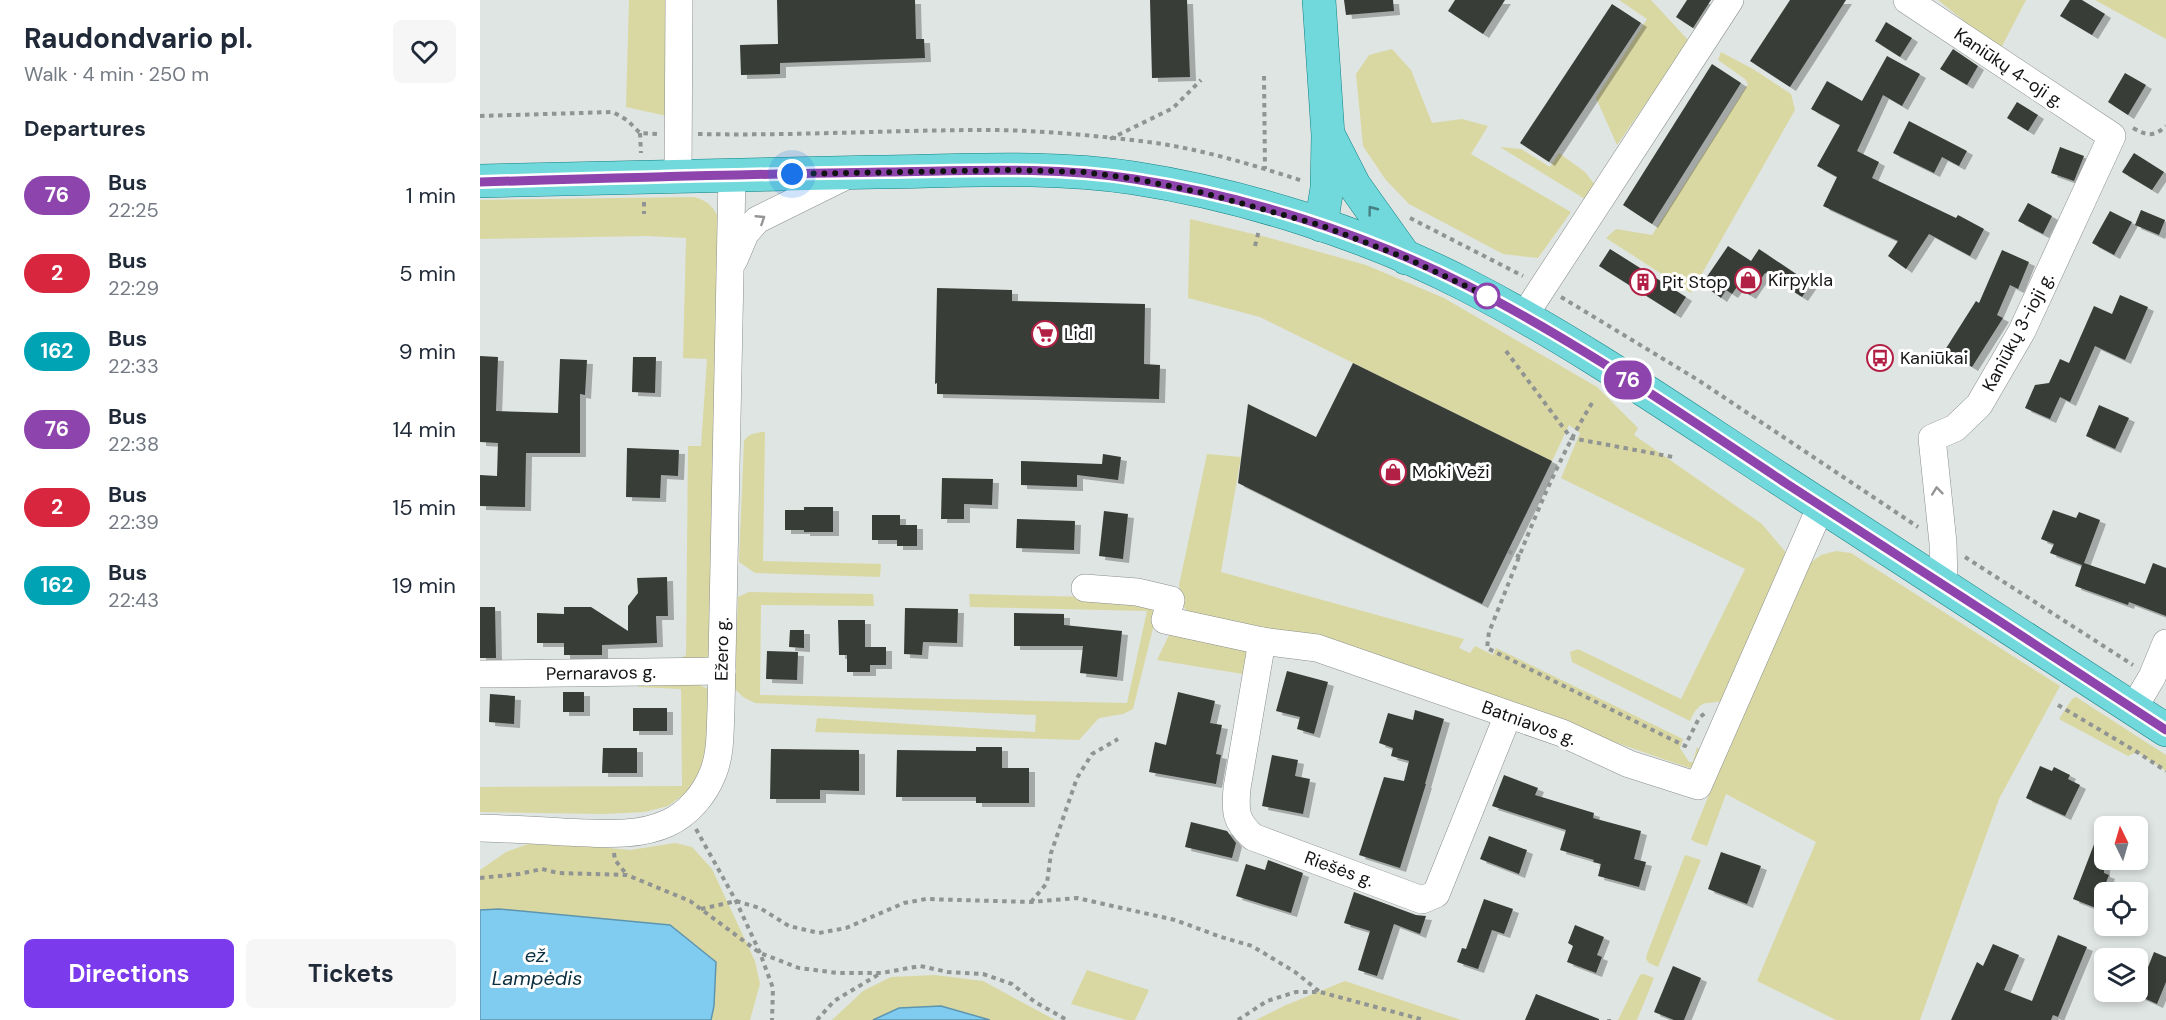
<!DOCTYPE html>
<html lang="en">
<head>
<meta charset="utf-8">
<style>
	body { margin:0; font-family:"DM Sans",sans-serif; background:#f6f6f7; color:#1f2937; height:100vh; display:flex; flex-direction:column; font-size:22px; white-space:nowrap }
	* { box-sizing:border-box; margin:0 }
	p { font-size:20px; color:#747a83 }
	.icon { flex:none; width:33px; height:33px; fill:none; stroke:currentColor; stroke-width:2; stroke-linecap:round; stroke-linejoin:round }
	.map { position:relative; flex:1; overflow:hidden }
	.sheet { display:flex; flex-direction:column; background:#fff; width:480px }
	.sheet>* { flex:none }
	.badge { padding:0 12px; border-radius:20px; font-size:21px; line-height:39px }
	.needle { width:39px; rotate:355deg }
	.controls { position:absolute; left:1614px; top:816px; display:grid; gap:12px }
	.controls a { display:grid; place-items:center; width:54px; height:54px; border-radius:9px; background:#fff; box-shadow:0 3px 9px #0003; font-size:30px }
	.you { position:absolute; width:30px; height:30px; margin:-15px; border:4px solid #fff; border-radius:50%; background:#1a73e8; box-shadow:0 0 0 9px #1a73e833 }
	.map>.badge { position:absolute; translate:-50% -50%; box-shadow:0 0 0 3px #fff }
	h2 { padding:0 24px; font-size:22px; line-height:54px }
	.round { display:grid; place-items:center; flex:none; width:63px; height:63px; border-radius:9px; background:#f6f6f7 }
	.headline { display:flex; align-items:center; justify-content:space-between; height:102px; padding:0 24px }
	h1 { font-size:28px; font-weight:700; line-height:45px }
	.action { display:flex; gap:12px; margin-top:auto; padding:12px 24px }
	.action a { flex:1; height:69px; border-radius:9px; background:#7c3aed; color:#fff; font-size:24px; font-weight:700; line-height:69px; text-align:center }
	.action a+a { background:#f6f6f7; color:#1f2937 }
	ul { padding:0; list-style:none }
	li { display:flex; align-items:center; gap:18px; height:78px; padding:0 24px }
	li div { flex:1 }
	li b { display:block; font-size:22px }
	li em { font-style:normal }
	li .badge { min-width:66px; font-weight:700; text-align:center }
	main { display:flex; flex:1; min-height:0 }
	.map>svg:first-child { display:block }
	.green { fill:#dad8a2 }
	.water { fill:#7fccf0; stroke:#5e95ae; stroke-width:1.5 }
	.building { fill:#393c38; filter:url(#shadow) }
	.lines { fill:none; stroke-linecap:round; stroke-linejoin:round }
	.minor-casing { stroke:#898e8c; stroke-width:28 }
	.major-casing { stroke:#128285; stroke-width:34 }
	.path { stroke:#909492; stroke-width:4; stroke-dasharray:4.5 4.5; stroke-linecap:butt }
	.minor { stroke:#fff; stroke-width:27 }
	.major { stroke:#71d8db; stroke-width:33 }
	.oneway { stroke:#468081 }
	.oneway2 { stroke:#949595 }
	.line-casing { stroke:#fff; stroke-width:14 }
	.line { stroke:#8e44ad; stroke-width:9 }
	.walk { stroke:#121413; stroke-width:6; stroke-dasharray:0 10.8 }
	.stop-dot { fill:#fff; stroke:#8e44ad; stroke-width:3 }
	.labels { text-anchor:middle; stroke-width:6; stroke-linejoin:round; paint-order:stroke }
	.street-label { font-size:18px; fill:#121413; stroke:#fff }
	.poi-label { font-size:18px; fill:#121413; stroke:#fff; text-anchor:start }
	.water-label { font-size:20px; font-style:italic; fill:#0b2f3e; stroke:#fff }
</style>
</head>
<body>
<main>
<section class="sheet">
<div class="headline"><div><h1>Raudondvario pl.</h1><p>Walk · 4 min · 250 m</p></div><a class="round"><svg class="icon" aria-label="heart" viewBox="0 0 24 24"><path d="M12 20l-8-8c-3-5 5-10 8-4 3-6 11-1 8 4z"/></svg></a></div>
<h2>Departures</h2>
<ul>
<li><span class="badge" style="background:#8e44ad;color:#fff">76</span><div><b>Bus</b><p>22:25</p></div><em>1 min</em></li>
<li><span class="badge" style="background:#d7263d;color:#fff">2</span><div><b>Bus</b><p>22:29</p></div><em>5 min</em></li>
<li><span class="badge" style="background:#00a3b4;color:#fff">162</span><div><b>Bus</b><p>22:33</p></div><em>9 min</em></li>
<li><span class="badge" style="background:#8e44ad;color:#fff">76</span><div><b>Bus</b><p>22:38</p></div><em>14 min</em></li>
<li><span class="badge" style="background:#d7263d;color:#fff">2</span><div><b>Bus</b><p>22:39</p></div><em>15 min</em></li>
<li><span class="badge" style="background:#00a3b4;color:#fff">162</span><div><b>Bus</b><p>22:43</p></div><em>19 min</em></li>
</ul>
<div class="action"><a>Directions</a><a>Tickets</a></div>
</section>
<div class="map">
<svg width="1686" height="1020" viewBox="0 0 1686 1020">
	<defs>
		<filter id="shadow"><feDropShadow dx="6" dy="4" stdDeviation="0" flood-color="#0004"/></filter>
	</defs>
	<rect width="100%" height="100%" fill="#dfe5e2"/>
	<g class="green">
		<path d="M149,0H189L187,116L146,107Z"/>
		<path d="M1139,0H1171L1209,41L1137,145L1116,98L1167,19Z"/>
		<path d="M1458,0H1546L1520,50Z"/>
		<path d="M1615,0H1686V39Z"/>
		<path d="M912,49L931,70L952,123L982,119L1008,126L991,154L1091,212L1058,258L1023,254L929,204L905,179L883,146L876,74L889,55Z"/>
		<path d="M1241,52L1273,69L1311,94L1315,110L1211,293L1126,238L1136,229L1172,235L1268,84L1265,79L1238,60Z"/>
		<path d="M1020,147L1041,149L1070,167L1079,153L1105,172L1116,186L1105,199Z"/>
		<path d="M214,197C228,201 233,206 239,219L231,659H200L206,655L208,446H221L227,359L203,358L206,238L167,236L0,239V200Z"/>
		<path d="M710,219L786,237L886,265L964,298L1117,387L1158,428L1154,435L1282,524L1308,555L1245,701C1223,704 1220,700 1210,721L1092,662L1090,652L1098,649L1201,699L1265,569L1081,478L1100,433L1089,425L1072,461L780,317L708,298Z"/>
		<path d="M285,432L283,561L401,564L400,577L275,573L259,562L264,441C269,433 276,433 285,432Z"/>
		<path d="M727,454L761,457L741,572L984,639L979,648L990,653L995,646L1013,655L1016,648L1203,739L1200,748L1209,762H1213L1217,747L1221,752L1215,766L1210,768L1183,759L844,640L708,612L703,606L699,585Z"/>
		<path d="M1356,551L1371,553L1580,686L1519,799L1440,1020H1356L1277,981L1336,842L1246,794L1227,846L1215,842L1211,839L1265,706L1330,563L1341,555Z"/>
		<path d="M269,592L393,594L394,606L281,605L280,695L647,703L667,611L490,607L489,594L655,598L678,608L653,709L643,714L619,718L599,740L335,732L337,718L555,732L556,715L275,703L263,697L254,688L258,597Z"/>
		<path d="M699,631L770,651L769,675L677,660L689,635Z"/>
		<path d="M157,682C180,682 211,676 230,691L228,744L224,769L210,790L188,806L165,812L123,814L0,812V787L202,786L201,689L158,687Z"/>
		<path d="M1596,697L1686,755V771L1657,752L1648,756L1579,719L1592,699Z"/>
		<path d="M195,843L212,847L232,869L275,961L280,984L270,1020H231L234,1006L236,962L190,925L19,909L0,910V870L26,852L48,844L108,846L150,850Z"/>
		<path d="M1205,855L1221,860L1178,967L1169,963L1166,959L1167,954Z"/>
		<path d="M607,970L669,990L655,1020H647L591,1004Z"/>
		<path d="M1164,974L1174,978L1157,1020H1138L1160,975Z"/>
		<path d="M455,975L503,981L575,1020H510L461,1006L419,1008L393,1020H352L383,991L411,977Z"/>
		<path d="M865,981L981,1020H776L806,1005Z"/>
	</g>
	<g class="water">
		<path d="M19,909L190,925L236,962L234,1006L231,1020H0V910Z"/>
		<path d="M461,1006L510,1020H393L419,1008Z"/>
	</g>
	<g class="building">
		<path d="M297,0H435L436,39H444L445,58L300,63V74L261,75L260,45L298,44Z"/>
		<path d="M670,0H707L710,77L672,78Z"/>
		<path d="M864,0H913L914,11L866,15Z"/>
		<path d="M975,0H1025L1003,34L968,11Z"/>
		<path d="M1207,0H1231L1213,28L1196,17Z"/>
		<path d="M1310,0H1366L1310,87L1270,61Z"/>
		<path d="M1590,0H1602L1625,14L1612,35L1580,16Z"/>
		<path d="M1132,4L1161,23L1069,162L1040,143Z"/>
		<path d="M1406,22L1432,38L1420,57L1395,41Z"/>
		<path d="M1473,49L1498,66L1487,85L1460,69Z"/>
		<path d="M1407,56L1440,74L1422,106L1403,95L1377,151L1399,162L1392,178L1476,218L1478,215L1504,229L1490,256L1449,234L1426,269L1408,256L1418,241L1343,206L1357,177L1337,166L1360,125L1331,109L1347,81L1382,101Z"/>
		<path d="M1232,64L1261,83L1172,224L1143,205Z"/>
		<path d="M1645,73L1666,85L1648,115L1628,102Z"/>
		<path d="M1537,102L1558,115L1548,131L1527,118Z"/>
		<path d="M1429,121L1487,151L1479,166L1462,157L1454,173L1413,153Z"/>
		<path d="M1580,147L1604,156L1594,181L1571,173Z"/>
		<path d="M1654,153L1684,172L1672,190L1642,172Z"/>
		<path d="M1548,203L1572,216L1563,234L1538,221Z"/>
		<path d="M1661,210L1685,220L1679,235L1655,225Z"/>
		<path d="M1630,211L1652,222L1634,255L1612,243Z"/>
		<path d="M1248,246L1271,261L1279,249L1331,284L1322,297L1285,273L1270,295L1257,287L1252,294L1246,290L1241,298L1222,284Z"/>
		<path d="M1130,249L1206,297L1195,314L1119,266Z"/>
		<path d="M1522,250L1549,262L1538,289L1530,285L1517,315L1523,318L1492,367L1465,350L1496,301L1499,303Z"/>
		<path d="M457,288L532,290V301L665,304L664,364L680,365L679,399L457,394V383L455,384Z"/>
		<path d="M1640,295L1668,307L1645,360L1615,346L1590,402L1580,397L1570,419L1545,408L1555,385L1569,383L1580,359L1589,363L1614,306L1632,314Z"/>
		<path d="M0,356L18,357L16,411L78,413L80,359L107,360L105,395L100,394V453H46L45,507L0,506V475L17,476L18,443L0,442Z"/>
		<path d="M153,357H176L175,393L152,392Z"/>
		<path d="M873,363L1072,461L1002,604L758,483L768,404L836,437Z"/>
		<path d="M1619,405L1649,418L1635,449L1606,436Z"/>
		<path d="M147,448L199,450L198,476L181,475L180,498L146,497Z"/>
		<path d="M623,454L641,457L638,480L597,475V487L541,485V461L622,464Z"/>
		<path d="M462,478L513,479L512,505L484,504V519H461Z"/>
		<path d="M324,507H353V532H324V530H305V510H324Z"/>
		<path d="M1573,510L1596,518L1599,512L1620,520L1604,563L1665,584L1673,563L1686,568V616L1649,602L1648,605L1595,586L1602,565L1570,553L1574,544L1561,539Z"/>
		<path d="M624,511L648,514L643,559L619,556Z"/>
		<path d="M392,515H420V525H437V546H417V540H392Z"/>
		<path d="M537,519L595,521L594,550L536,548Z"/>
		<path d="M187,577L188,616H176L177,643L122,645V655H84V643H57V613L84,614V607H111L148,631V606L158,593L157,578Z"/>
		<path d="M0,607H15L16,658H0Z"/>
		<path d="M425,608L478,609L477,643L443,642L442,655L424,654Z"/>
		<path d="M534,613L584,614V625L642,631L637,677L600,673L603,646H534Z"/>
		<path d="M358,620H385V647H406V665H390V672H367V655H359Z"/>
		<path d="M310,630H324V648L309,647Z"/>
		<path d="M287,651L318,652L317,680L286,679Z"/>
		<path d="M807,671L848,682L834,734L817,729L820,717L796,711Z"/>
		<rect x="83" y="692" width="21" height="20"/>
		<path d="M698,692L735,701L730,723L742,725L736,754L741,755L736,784L669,772L675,742L686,745Z"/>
		<path d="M10,694L35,696L34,724L9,722Z"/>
		<rect x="153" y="708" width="34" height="23"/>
		<path d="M935,710L964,719L945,784H946L920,868L879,855L904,777L924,781L929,761L911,756L913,748L899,743L908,713L933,720Z"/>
		<path d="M496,747H522V768H549V803H496V797H416L417,750L496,751Z"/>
		<path d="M123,748H157V773H122Z"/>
		<path d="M291,749L379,750V791L340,790V799H290Z"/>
		<path d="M792,755L818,760L815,776L830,779L823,814L782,806Z"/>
		<path d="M1560,766L1572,771L1574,767L1590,775L1588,779L1600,785L1585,816L1546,798Z"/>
		<path d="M1024,775L1058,788L1055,795L1114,813L1113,818L1161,831L1154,859L1166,862L1159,887L1118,876L1121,864L1113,862L1114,860L1080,850L1086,830L1012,806Z"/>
		<path d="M1623,821L1624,873L1629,875L1616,908L1593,899Z"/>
		<path d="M711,822L747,831L756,843L752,858L705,847Z"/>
		<path d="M1009,836L1047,850L1039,874L1000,859Z"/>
		<path d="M1241,852L1281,866L1267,904L1228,889Z"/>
		<path d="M788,860L823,873L811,913L756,896L766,864L785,870Z"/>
		<path d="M874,892L936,915L946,916L940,934L914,924L897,976L878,970L890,931L864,923Z"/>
		<path d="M1004,899L1033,909L1024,934L1012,930L998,969L977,962L982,948L986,949Z"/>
		<path d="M1095,925L1124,937L1117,955L1122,957L1116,973L1087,962L1093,946L1088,943Z"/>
		<path d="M1578,935L1607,947L1578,1017L1573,1015L1571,1020H1471L1497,962L1503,966L1513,944L1539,955L1524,990L1552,1001Z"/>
		<path d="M1674,952L1686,957V982L1677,1004L1657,995Z"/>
		<path d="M1193,966L1221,978L1204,1020H1194L1174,1012Z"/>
		<path d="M1056,994L1119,1019V1020H1045Z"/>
	</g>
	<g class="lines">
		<defs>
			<g id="minor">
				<path d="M1427,0L1632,136L1542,331L1499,405L1475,428L1452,438L1463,543L1464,585"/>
				<path d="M198,177L199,0"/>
				<path d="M254,260L265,234L277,220L370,174"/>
				<path d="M1044,316L1250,0"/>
				<path d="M605,588L657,592L691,600L685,620L782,641L837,648L1082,733L1149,764L1218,786L1341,506"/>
				<path d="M782,641L757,788C755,811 755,821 773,837L942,900L956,894L1028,715"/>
				<path d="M0,674L242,671"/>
				<path d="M1653,709L1672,677L1686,643"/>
				<path d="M0,828C28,829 55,830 83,832C117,833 156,838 188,823C208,814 225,794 233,773C241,754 240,730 241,709L252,176"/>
			</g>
			<g id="major">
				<path d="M839,0L848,135L847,188L841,225"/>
				<path d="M850,138L874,185L926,258"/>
				<path d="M0,181C132,178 264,175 396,172C482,171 568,165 654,178C764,195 887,234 986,285C1095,341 1197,412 1300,479C1428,562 1557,646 1686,730"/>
			</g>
		</defs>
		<use href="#minor" class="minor-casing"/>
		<use href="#major" class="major-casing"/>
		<g class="path">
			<path d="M784,76L785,169"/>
			<path d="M0,116L133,112L147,120L160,133L178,134"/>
			<path d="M1653,128C1667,136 1674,137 1686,126"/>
			<path d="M160,133L161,153"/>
			<path d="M218,134C314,136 410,130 505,130C557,130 609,135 660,141C715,147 770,164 823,181"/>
			<path d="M630,139L693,108L721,80"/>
			<path d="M164,202V214"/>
			<path d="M930,218L1043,276"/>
			<path d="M775,246L779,230"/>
			<path d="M1081,297L1218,380L1438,527"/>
			<path d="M1026,351L1091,438L1193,457"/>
			<path d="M1112,403C1068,475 1041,554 1009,632L1007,648L1205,746L1219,718L1225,713"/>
			<path d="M1028,551L1040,557"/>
			<path d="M1485,557L1653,665"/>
			<path d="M1578,705L1657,752L1686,771"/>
			<path d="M216,829L256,901L280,953L293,988L292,1020"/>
			<path d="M134,853L135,860L147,875"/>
			<path d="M0,878L39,874L62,869L78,873L147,875L210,901L280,953L319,968L358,973H402L440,966L468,972L503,974L532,984L555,1002L587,1020"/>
			<path d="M551,902L567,883L571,853L597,778L612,754L638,739"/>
			<path d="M221,909L256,901L280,908L309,926L339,933L366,928L424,903L446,899L551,902L597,898L695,920L741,937L772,946L815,972L840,992"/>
			<path d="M337,1020L354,1001L401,973"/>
			<path d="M758,1020L787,1001L816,992H840L944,1020"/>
			<path d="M1129,1020V1019"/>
		</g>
		<use href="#minor" class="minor"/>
		<use href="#major" class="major"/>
	</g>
	<defs><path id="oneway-chevron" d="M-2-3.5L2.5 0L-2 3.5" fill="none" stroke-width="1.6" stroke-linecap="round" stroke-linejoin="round" transform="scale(1.5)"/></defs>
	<use class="oneway" href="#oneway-chevron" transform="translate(892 210) rotate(-127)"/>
	<g class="oneway2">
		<use href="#oneway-chevron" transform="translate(281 219) rotate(-33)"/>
		<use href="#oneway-chevron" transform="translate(1457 491) rotate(-96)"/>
	</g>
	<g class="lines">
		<defs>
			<path id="line" d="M0,182C135,178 270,174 405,172C488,171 571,166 654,179C766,196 885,234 986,285C1098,342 1203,415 1307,484C1434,566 1560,647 1686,730"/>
		</defs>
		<use href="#line" class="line-casing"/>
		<use href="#line" class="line"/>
		<path class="walk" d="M312,174L531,170L604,172L655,179L724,193L840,225L926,258L1007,296"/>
	</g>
	<defs>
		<symbol id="shop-ring" viewBox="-11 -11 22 22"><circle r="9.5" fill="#fff" stroke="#b32045" stroke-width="1.5"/><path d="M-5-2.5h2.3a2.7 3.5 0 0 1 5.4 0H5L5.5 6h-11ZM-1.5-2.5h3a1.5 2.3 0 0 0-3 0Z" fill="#b32045"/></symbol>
		<symbol id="building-ring" viewBox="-11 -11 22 22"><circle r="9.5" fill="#fff" stroke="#b32045" stroke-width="1.5"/><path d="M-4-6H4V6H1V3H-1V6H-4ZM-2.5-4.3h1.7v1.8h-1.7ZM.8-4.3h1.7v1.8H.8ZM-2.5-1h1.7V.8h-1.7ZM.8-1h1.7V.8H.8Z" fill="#b32045"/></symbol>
		<symbol id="supermarket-ring" viewBox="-11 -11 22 22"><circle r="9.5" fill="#fff" stroke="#b32045" stroke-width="1.5"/><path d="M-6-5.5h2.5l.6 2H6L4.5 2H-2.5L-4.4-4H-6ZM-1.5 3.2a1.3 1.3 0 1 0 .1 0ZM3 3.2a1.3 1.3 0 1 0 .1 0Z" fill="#b32045"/></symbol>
		<symbol id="bus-ring" viewBox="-11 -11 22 22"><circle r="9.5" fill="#fff" stroke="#b32045" stroke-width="1.5"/><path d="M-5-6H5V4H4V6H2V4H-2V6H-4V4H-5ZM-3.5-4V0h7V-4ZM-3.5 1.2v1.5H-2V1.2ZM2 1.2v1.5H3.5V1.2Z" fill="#b32045"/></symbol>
	</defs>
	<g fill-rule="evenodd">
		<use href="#shop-ring" x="1253" y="265" width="30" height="30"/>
		<use href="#building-ring" x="1148" y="267" width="30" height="30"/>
		<use href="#supermarket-ring" x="550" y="319" width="30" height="30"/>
		<use href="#bus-ring" x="1385" y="343" width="30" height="30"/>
		<use href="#shop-ring" x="898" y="457" width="30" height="30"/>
	</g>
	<circle class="stop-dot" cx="1007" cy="296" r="12"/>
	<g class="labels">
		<g class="street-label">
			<text transform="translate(1529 68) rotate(34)" y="6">Kaniūkų 4-oji g.</text>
			<text transform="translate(1538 332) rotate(-62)" y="6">Kaniūkų 3-ioji g.</text>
			<text transform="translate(242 649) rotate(-89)" y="6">Ežero g.</text>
			<text transform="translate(121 673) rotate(-1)" y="6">Pernaravos g.</text>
			<text transform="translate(1049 723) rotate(20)" y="6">Batniavos g.</text>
			<text transform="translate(859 869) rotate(20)" y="6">Riešės g.</text>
		</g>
		<g class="poi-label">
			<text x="1288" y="286">Kirpykla</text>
			<text x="1182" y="288">Pit Stop</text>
			<text x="584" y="340">Lidl</text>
			<text x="1420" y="364">Kaniūkai</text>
			<text x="932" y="478">Moki Veži</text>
		</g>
		<g class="water-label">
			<text x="57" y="962">ež.<tspan x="57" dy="23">Lampėdis</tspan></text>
		</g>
	</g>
</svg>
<div class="controls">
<a><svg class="needle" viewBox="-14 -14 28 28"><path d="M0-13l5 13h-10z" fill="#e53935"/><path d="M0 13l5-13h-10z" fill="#747a83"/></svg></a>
<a><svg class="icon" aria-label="locate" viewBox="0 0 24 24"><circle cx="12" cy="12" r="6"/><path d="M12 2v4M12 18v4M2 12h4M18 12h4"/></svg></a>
<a><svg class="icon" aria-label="layers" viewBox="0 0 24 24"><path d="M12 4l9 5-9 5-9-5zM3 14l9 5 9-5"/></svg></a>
</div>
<div class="you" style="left:312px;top:174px"></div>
<b class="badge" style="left:1148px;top:380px;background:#8e44ad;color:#fff">76</b>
</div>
</main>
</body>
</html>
